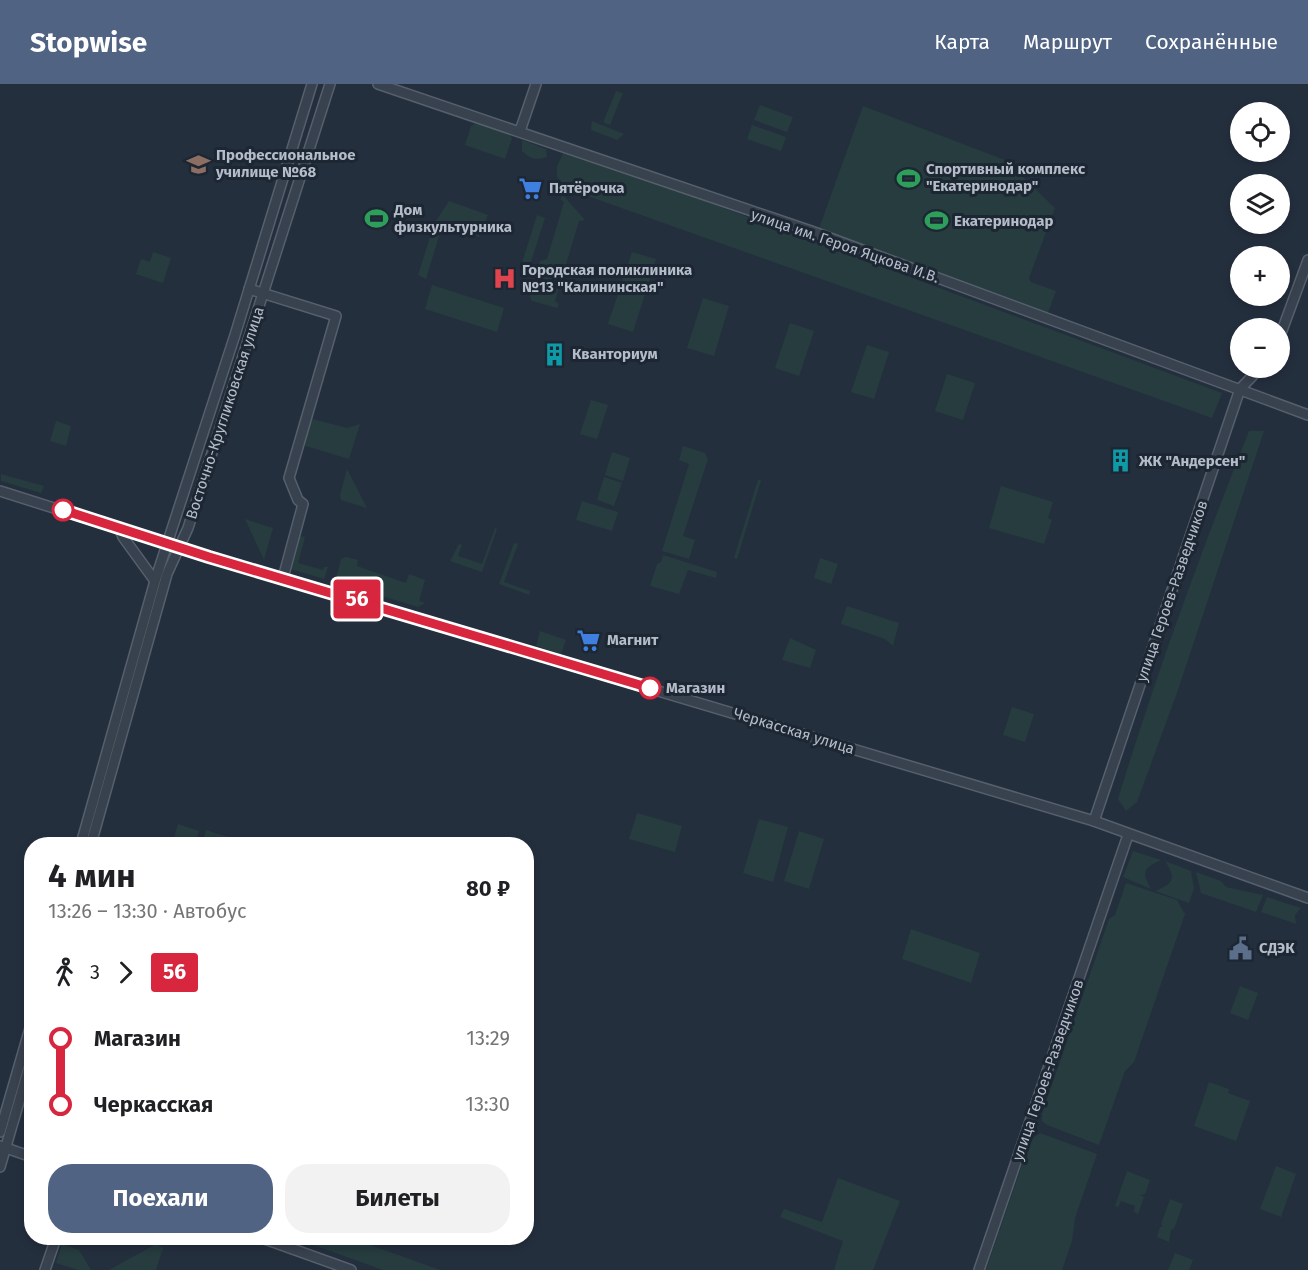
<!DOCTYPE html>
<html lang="ru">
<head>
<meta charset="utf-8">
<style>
	body { margin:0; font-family:"Fira Sans",sans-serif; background:#f2f2f2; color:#202124; height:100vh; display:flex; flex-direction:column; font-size:22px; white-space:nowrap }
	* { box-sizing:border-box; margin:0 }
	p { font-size:20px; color:#757577 }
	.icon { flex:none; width:33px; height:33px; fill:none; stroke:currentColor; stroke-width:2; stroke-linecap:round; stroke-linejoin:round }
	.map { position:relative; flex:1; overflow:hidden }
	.details { position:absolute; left:24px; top:753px; width:510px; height:408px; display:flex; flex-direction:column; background:#fff; border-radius:24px; box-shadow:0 3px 9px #0003 }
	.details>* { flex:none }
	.badge { padding:0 12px; border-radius:4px; font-size:21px; line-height:39px }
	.tools { position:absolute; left:1230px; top:18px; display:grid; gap:12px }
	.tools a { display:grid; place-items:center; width:60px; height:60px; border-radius:50%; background:#fff; box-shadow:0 3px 9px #0003; font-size:30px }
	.map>.badge { position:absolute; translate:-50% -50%; box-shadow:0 0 0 3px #fff }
	.legs { display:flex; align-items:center; gap:9px; height:66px; padding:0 24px; font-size:20px }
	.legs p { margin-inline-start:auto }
	.overview { display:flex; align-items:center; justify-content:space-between; height:102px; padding:0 24px }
	h1 { font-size:33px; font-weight:700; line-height:45px }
	.button { display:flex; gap:12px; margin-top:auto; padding:12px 24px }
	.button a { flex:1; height:69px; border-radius:24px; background:#506383; color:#fff; font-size:24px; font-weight:700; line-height:69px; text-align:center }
	.button a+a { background:#f2f2f2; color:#202124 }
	ul { padding:0 24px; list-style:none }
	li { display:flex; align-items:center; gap:21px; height:66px; font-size:22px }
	li i { display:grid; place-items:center; width:9px; height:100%; margin:0 8px; background:currentColor }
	li i::after { content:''; width:15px; height:15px; margin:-8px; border:4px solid; border-radius:50%; background:#fff }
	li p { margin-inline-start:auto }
	li:first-child i { background:linear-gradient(#0000 50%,currentColor 0) }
	li:last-child i { background:linear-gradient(currentColor 50%,#0000 0) }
	header { display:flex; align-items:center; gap:36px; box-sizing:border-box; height:84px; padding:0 30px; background:#506383; color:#fff }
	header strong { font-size:28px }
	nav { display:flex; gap:33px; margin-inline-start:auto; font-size:21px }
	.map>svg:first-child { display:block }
	.green { fill:#263c3f }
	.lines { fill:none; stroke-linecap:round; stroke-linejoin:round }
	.minor-casing { stroke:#565f6c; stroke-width:12 }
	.minor { stroke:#38414e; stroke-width:9 }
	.line-1-casing { stroke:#fff; stroke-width:14 }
	.line-1 { stroke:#d7263d; stroke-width:9 }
	.stop-1-dot { fill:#fff; stroke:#d7263d; stroke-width:3 }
	.labels { text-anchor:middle; stroke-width:6; stroke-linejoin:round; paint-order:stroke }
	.poi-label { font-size:15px; font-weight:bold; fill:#b4bcc9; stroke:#1d2633; text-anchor:start }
	.street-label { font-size:15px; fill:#b4bcc9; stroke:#1d2633 }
	.stop-label { font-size:15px; font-weight:bold; fill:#b4bcc9; stroke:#1d2633; text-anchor:start }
</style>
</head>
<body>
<header>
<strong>Stopwise</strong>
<nav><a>Карта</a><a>Маршрут</a><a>Сохранённые</a></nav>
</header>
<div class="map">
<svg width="1308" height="1186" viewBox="0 0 1308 1186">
	<rect width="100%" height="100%" fill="#242f3e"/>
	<g class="green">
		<path d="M616,7L623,9L610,41L604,39V36Z"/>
		<path d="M760,21L793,33L787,48L754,36Z"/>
		<path d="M863,22L1005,76L1055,124L1029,194L1031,198L1056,207L1046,234L817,150Z"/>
		<path d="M479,37L507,47L512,54L505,75L465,61L471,42Z"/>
		<path d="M592,37L624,50L617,56L591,46Z"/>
		<path d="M752,41L786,53L781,67L747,55Z"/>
		<path d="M522,56L546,65L547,73C536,77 530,75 522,67Z"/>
		<path d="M565,65L1222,309L1212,334L568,105L557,93V82Z"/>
		<path d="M563,111L585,136L579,137L555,217L559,220L557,224L532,217L530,213L540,177L547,175L564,118L560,115Z"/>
		<path d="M449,117L488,131L479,153L442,142L426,195L418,191L434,140Z"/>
		<path d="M537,131L545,134L530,181L522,179Z"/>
		<path d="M153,168L171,174L163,199L136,190L141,175L150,178Z"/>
		<path d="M632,168L656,175L633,248L608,240Z"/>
		<path d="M432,201L504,224L497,248L425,225Z"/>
		<path d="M703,214L729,222L714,272L687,264Z"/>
		<path d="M790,239L814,247L799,292L775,284Z"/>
		<path d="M867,261L889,268L874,315L851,308Z"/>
		<path d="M947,290L975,299L963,336L935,327Z"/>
		<path d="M591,316L608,321L597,355L580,350Z"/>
		<path d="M313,335L347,344L360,340L349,375L302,361L309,337Z"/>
		<path d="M56,337L71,342L66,362L50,357Z"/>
		<path d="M1249,347H1264L1178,606L1137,718L1126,727L1118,715C1156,590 1201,468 1249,347Z"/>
		<path d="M683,362L705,369L708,375L683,452L695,456L689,475L662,467L689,380L679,376Z"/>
		<path d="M612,368L630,374L623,397L605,391Z"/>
		<path d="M347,385L367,424L341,416L340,411Z"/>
		<path d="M1,390L44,402L41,409L1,397Z"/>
		<path d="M604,393L622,399L614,422L597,416Z"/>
		<path d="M758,396H761L737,475L734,474Z"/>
		<path d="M1001,402L1053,418L1048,434L1052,436L1044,460L989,444Z"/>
		<path d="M582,417L618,428L612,447L576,436Z"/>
		<path d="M245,435L273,444L264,476Z"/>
		<path d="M495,444L497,445L482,488L450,477L459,460L462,461L458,472L482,480Z"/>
		<path d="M299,452L305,453L298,479L323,486L324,483H328L324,495L290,485Z"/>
		<path d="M514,459L518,460L504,498L530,507L529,511L499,500Z"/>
		<path d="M663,471L717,488L716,494L688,486L679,510L650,502L657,480L661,478Z"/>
		<path d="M346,473L358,476L357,482L406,499L409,490L425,496L419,517L425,519L418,523L335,498L341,475Z"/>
		<path d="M820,474L838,480L831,500L814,494Z"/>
		<path d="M847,522L899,539L893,562L885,555L841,540Z"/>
		<path d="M540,547L566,556L561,570L536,562Z"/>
		<path d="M790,554L816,566L810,584L782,576Z"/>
		<path d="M1012,623L1034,630L1025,658L1003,651Z"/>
		<path d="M637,729L682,742L675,768L629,755Z"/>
		<path d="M759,735L788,743L773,798L743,789Z"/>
		<path d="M178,740L199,747L195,760H172Z"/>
		<path d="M206,746L228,753L225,760H202Z"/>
		<path d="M799,747L824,755L809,805L784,797Z"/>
		<path d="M1133,767L1161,776C1144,784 1141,787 1151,805L1123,793Z"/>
		<path d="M1165,777L1191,787L1194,804L1189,819L1155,807C1175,799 1176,794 1165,777Z"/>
		<path d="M1196,788L1221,797L1226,803L1263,811L1256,828L1201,809Z"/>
		<path d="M1126,799L1177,816L1185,830L1134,978L1125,987L1099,1061L1047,1041L1042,1037V1030L1109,835L1115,831Z"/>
		<path d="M1267,813L1301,824L1295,831L1296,840L1261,828Z"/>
		<path d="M911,845L980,869L971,899L902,875Z"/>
		<path d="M1240,902L1258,909L1248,936L1230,929Z"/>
		<path d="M1209,998L1229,1005L1228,1009L1250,1017L1236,1057L1194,1042Z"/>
		<path d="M1040,1049L1097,1070L1075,1134L1072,1157L1062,1186H986L1031,1055Z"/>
		<path d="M1276,1082L1296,1090L1281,1133L1260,1125Z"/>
		<path d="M1127,1087L1150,1096L1145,1110L1140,1111L1144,1113L1138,1130L1134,1128L1135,1122L1121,1117L1118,1123L1115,1122Z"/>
		<path d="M838,1094L900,1117L873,1186H834L843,1157L780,1133L784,1125L822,1138Z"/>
		<path d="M1170,1115L1183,1120L1174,1145L1171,1146L1169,1158L1157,1153L1160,1143H1163L1161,1140Z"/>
		<path d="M294,1154H351L440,1186H383Z"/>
		<path d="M62,1160L79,1166L91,1186H78L56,1179Z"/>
		<path d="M156,1160L163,1164L156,1186H109Z"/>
		<path d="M1175,1169L1193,1176L1189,1186H1168Z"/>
	</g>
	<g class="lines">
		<defs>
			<g id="minor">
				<path d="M378,0L811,147L1308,331"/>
				<path d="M520,47L536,0"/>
				<path d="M249,205L336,232L289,394L298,416L303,420L283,494"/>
				<path d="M1280,252L1308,176"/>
				<path d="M0,407L209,473L1094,737L1308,814"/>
				<path d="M119,443L123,453L155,497"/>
				<path d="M1094,737L1240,305L1260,284"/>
				<path d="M81,760L155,497L235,251L312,0"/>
				<path d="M91,760L167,490L188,444L330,0"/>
				<path d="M0,1048L32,937"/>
				<path d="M0,1062L32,1073"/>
				<path d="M0,1083L32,973"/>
				<path d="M262,1154L351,1186"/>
				<path d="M45,1186L56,1154"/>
				<path d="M979,1186L1128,751"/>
			</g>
		</defs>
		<use href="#minor" class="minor-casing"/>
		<use href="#minor" class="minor"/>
	</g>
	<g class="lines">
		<defs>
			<path id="line-1" d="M63,426L209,473L650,604"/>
		</defs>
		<use href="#line-1" class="line-1-casing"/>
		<use href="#line-1" class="line-1"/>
	</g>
	<defs>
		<symbol id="university-bare" viewBox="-9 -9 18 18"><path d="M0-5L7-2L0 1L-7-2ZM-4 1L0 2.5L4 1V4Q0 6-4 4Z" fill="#8d6e63" stroke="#1d2633" stroke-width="2.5" paint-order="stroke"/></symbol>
		<symbol id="stadium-bare" viewBox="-9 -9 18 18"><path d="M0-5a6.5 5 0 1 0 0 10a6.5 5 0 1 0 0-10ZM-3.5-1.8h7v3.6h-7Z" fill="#2e9e5b" stroke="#1d2633" stroke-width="2.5" paint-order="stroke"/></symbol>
		<symbol id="supermarket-bare" viewBox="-9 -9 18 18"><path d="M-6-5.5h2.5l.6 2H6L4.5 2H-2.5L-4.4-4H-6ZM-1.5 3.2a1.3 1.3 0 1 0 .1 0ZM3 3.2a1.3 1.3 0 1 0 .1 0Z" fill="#3f7fe0" stroke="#1d2633" stroke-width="2.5" paint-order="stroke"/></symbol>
		<symbol id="hospital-bare" viewBox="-9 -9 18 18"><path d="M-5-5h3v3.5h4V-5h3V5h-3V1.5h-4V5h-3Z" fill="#e0444e" stroke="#1d2633" stroke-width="2.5" paint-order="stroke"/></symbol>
		<symbol id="building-bare" viewBox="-9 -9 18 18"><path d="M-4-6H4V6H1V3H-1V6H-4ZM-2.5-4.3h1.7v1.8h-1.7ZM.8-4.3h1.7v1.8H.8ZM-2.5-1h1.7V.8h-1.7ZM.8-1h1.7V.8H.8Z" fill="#0f9aa8" stroke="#1d2633" stroke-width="2.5" paint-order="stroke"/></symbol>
		<symbol id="civic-bare" viewBox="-9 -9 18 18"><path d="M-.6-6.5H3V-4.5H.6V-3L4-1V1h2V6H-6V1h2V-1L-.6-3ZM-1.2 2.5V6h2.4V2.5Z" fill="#5c6f8a" stroke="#1d2633" stroke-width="2.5" paint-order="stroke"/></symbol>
	</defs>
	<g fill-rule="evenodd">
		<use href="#university-bare" x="182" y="64" width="33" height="33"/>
		<use href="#stadium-bare" x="892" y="78" width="33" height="33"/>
		<use href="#supermarket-bare" x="514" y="88" width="33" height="33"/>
		<use href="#stadium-bare" x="360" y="118" width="33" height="33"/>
		<use href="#stadium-bare" x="920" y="120" width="33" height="33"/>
		<use href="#hospital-bare" x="488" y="178" width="33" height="33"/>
		<use href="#building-bare" x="538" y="254" width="33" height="33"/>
		<use href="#building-bare" x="1104" y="360" width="33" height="33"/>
		<use href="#supermarket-bare" x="572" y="540" width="33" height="33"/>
		<use href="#civic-bare" x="1224" y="848" width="33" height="33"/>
	</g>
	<g class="stop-1-dot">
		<circle cx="63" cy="426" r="10"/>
		<circle cx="650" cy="604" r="10"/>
	</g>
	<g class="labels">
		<g class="poi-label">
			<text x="216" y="76">Профессиональное<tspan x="216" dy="17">училище №68</tspan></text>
			<text x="926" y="90">Спортивный комплекс<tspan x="926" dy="17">"Екатеринодар"</tspan></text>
			<text x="549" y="109">Пятёрочка</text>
			<text x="394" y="131">Дом<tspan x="394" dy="17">физкультурника</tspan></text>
			<text x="954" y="142">Екатеринодар</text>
			<text x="522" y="191">Городская поликлиника<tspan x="522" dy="17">№13 "Калининская"</tspan></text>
			<text x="572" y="275">Кванториум</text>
			<text x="1139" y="382">ЖК "Андерсен"</text>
			<text x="607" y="561">Магнит</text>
			<text x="1259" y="869">СДЭК</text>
		</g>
		<g class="street-label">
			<text transform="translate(845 162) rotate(19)" y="5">улица им. Героя Яцкова И.В.</text>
			<text transform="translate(225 329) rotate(-72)" y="5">Восточно-Кругликовская улица</text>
			<text transform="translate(1172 507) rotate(-71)" y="5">улица Героев-Разведчиков</text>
			<text transform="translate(794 647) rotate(17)" y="5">Черкасская улица</text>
			<text transform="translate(1048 986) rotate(-71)" y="5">улица Героев-Разведчиков</text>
		</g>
		<g class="stop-label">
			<text x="666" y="609">Магазин</text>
		</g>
	</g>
</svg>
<div class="tools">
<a><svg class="icon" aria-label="locate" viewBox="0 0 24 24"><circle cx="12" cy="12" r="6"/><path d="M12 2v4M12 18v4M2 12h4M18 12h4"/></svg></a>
<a><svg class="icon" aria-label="layers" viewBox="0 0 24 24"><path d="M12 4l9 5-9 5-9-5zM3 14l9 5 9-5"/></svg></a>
<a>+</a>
<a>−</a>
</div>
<b class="badge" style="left:357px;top:515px;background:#d7263d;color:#fff">56</b>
<section class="details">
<div class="overview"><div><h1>4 мин</h1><p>13:26 – 13:30 · Автобус</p></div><b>80 ₽</b></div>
<div class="legs"><svg class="icon" aria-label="walk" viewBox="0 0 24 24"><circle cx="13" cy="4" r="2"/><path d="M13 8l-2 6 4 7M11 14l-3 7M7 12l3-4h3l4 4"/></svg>3<svg class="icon" aria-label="forward" viewBox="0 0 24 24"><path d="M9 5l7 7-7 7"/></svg><b class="badge" style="background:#d7263d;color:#fff">56</b></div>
<ul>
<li><i style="color:#d7263d"></i><b>Магазин</b><p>13:29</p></li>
<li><i style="color:#d7263d"></i><b>Черкасская</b><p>13:30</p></li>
</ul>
<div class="button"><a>Поехали</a><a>Билеты</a></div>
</section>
</div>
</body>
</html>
